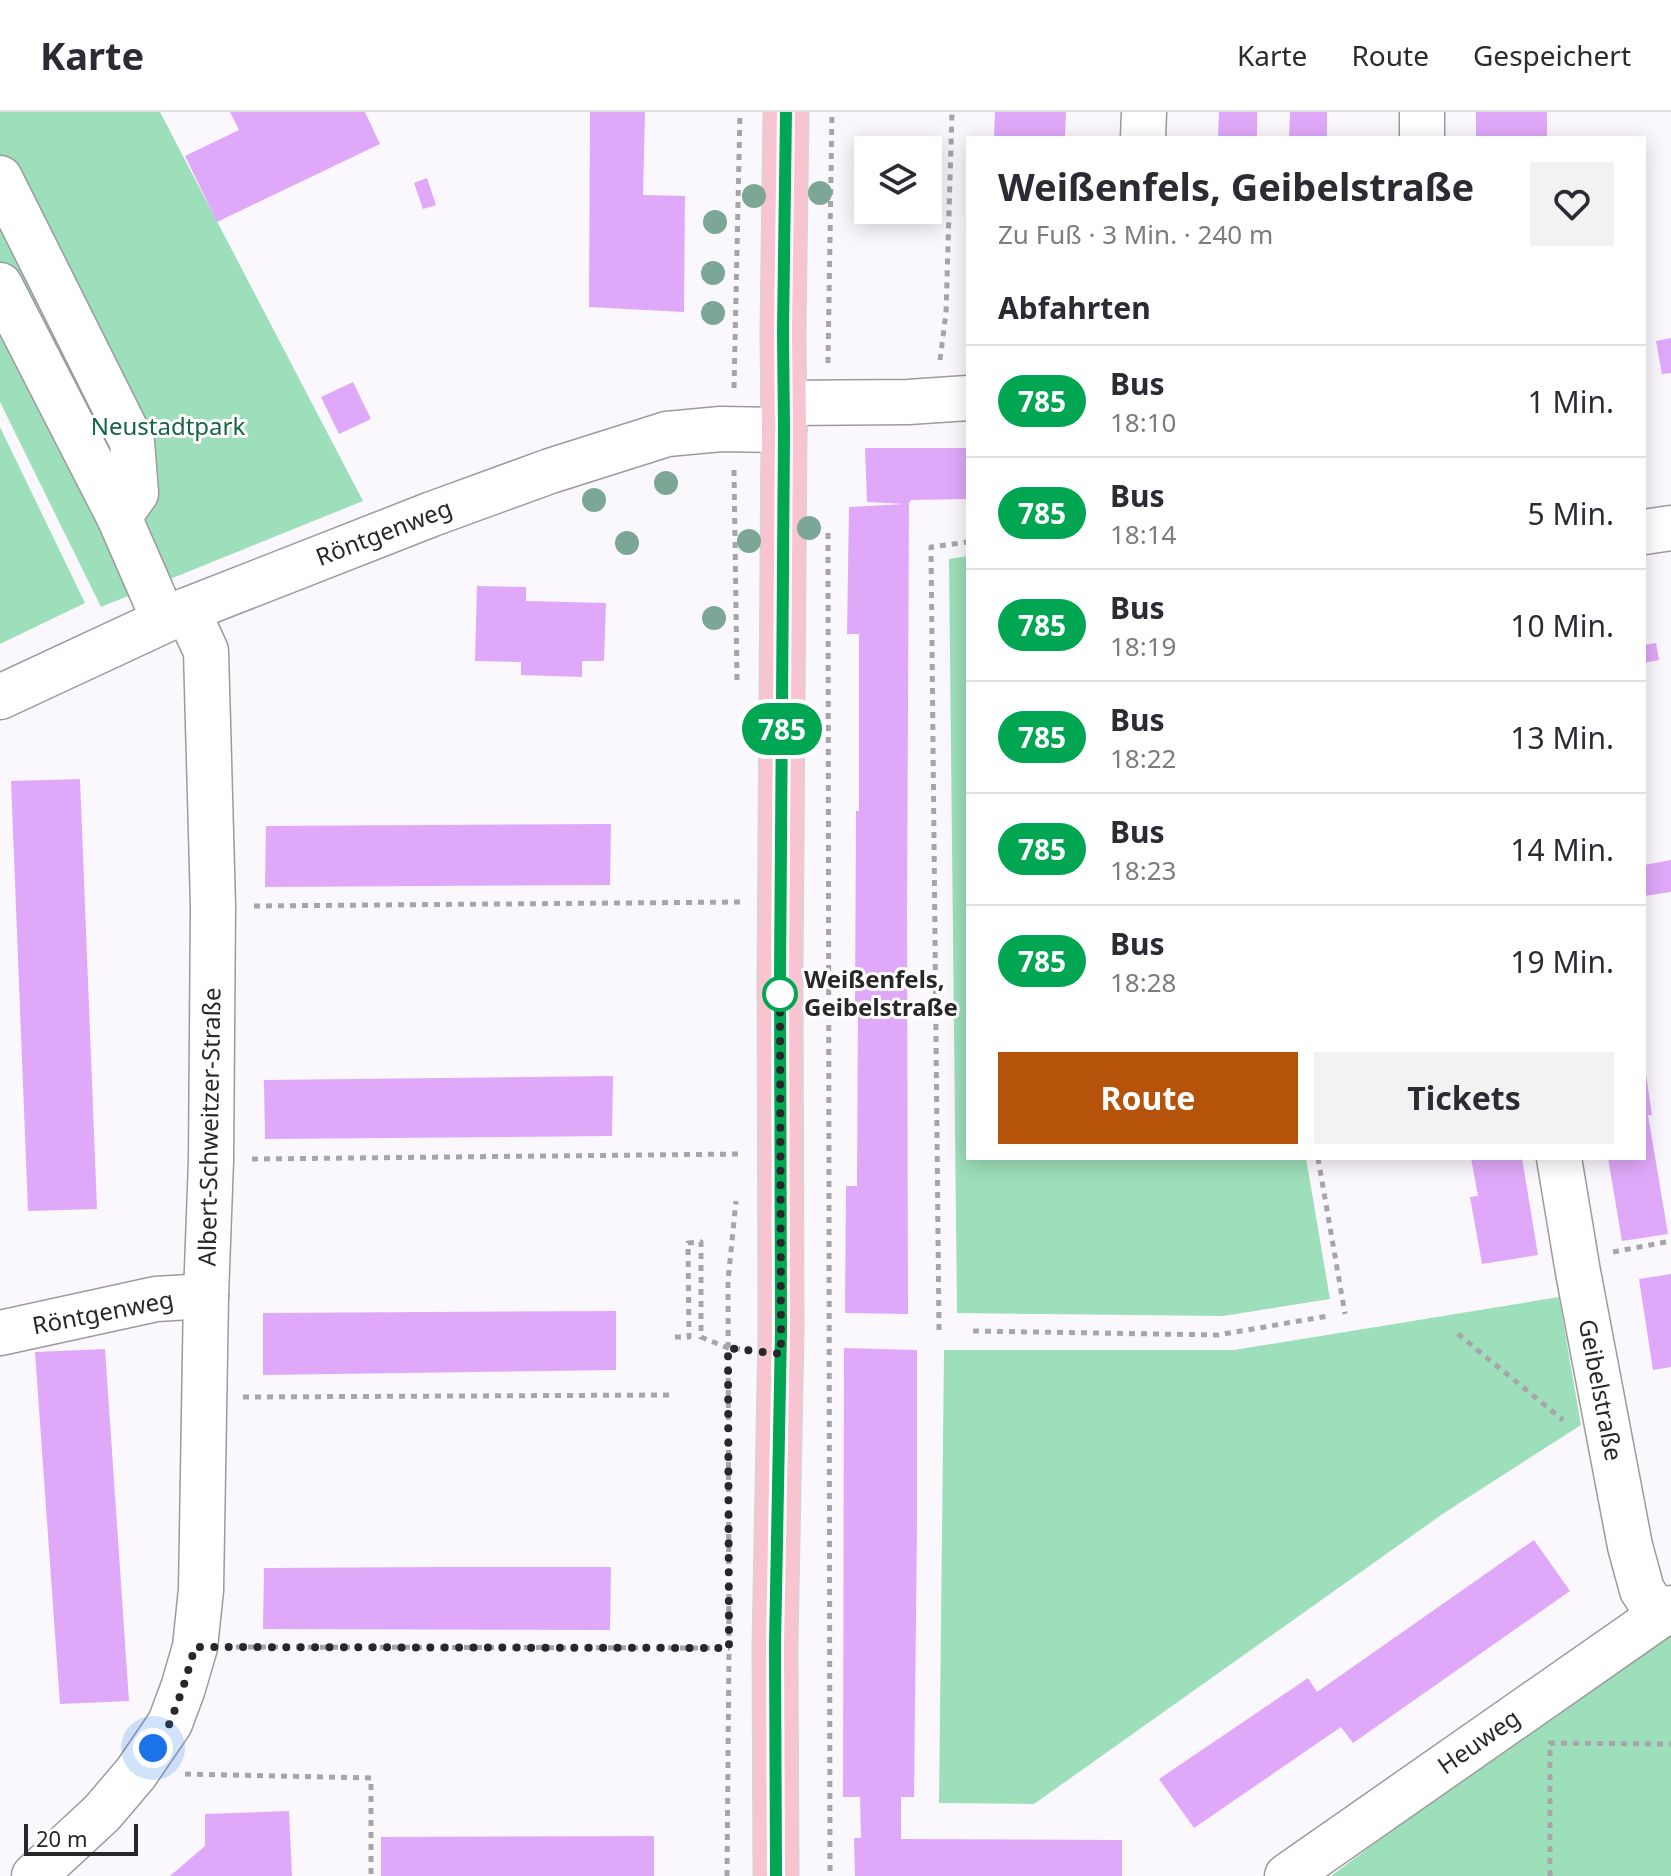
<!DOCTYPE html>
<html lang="de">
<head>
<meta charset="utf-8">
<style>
	body { margin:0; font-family:"Noto Sans",sans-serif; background:#f2f2f3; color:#2b2b33; height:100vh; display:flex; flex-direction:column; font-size:30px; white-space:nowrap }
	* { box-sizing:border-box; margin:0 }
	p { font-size:26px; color:#7c7c81 }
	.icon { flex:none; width:44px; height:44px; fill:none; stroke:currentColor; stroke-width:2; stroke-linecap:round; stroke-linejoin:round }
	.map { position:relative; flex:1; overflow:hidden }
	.details { position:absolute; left:966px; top:24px; width:680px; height:1024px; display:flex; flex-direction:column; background:#fff; border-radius:0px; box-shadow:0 4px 20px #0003 }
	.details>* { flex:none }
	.badge { padding:0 16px; border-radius:26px; font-size:28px; line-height:52px }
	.controls { position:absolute; left:854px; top:24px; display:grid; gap:16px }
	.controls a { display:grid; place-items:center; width:88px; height:88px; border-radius:0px; background:#fff; box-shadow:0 4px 20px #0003; font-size:40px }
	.scale { position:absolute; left:24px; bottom:20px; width:114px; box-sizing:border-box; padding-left:8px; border:4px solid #282729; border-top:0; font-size:22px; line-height:28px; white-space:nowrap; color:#282729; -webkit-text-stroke:6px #fff; paint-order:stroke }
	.you { position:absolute; width:40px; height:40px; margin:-20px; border:6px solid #fff; border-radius:50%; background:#1a73e8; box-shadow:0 0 0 12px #1a73e833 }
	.map>.badge { position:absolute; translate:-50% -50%; box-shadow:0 0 0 4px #fff }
	h2 { padding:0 32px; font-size:30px; line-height:72px }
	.round { display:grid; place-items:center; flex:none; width:84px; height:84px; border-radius:0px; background:#f2f2f3 }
	.overview { display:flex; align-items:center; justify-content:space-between; height:136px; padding:0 32px }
	h1 { font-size:38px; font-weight:700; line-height:60px }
	.primary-button { display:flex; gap:16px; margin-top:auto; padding:16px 32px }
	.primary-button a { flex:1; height:92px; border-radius:0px; background:#b45309; color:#fff; font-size:32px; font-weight:700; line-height:92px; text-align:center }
	.primary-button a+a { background:#f2f2f3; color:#2b2b33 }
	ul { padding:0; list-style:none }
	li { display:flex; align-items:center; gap:24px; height:112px; padding:0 32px; border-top:2px solid #e1e1e2 }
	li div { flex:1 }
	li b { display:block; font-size:30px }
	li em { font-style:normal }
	li .badge { min-width:88px; font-weight:700; text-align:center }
	header { display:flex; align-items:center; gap:48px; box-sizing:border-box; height:112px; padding:0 40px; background:#fff; border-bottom:2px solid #e1e1e2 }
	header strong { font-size:38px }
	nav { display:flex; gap:44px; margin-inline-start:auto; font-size:28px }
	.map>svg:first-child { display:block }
	.green { fill:#9ddfba }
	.building { fill:#e0a8f9 }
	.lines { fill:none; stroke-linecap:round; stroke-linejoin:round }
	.minor-casing { stroke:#9d9a9e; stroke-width:47 }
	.major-casing { stroke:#d4d4d4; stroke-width:47 }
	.path { stroke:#a7a5a9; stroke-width:5; stroke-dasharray:6 6; stroke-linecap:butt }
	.minor { stroke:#fff; stroke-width:44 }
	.major { stroke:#f8c4d0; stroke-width:44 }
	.tree { fill:#7ca796 }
	.line-casing { stroke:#fff; stroke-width:18 }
	.line { stroke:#00a651; stroke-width:12 }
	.walk { stroke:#282729; stroke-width:8; stroke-dasharray:0 14.4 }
	.stop-dot { fill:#fff; stroke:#00a651; stroke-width:4 }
	.labels { text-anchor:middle; stroke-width:6; stroke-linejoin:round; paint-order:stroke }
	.park-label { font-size:24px; fill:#146542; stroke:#fff }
	.street-label { font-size:24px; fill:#282729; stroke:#fff }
	.stop-label { font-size:24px; font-weight:bold; fill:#282729; stroke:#fff; text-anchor:start }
</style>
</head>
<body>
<header>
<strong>Karte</strong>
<nav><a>Karte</a><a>Route</a><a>Gespeichert</a></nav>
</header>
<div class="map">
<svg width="1671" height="1764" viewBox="0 0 1671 1764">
	<rect width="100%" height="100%" fill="#fbf8fd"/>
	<g class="green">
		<path d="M0,0H160L363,389L101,495L0,290Z"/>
		<path d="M0,315L85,491L0,532Z"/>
		<path d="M968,444V1046H1306L1330,1187L1223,1204L957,1201L949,447Z"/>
		<path d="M1559,1185L1581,1313L1444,1401L1034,1692L939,1691L944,1238H1234Z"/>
		<path d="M1671,1520V1764H1331L1550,1601Z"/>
	</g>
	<g class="building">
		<path d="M230,0H365L380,32L217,110L185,44L239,18Z"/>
		<path d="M590,0H645L643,83L685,84L684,200L589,195Z"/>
		<path d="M995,0H1066L1065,26H994Z"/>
		<path d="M1219,0H1257V26H1218Z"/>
		<path d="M1290,0H1327V26H1289Z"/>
		<rect x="1476" y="0" width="71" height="26"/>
		<path d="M427,66L436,93L423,97L414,71Z"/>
		<path d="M1671,226V261L1662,262L1656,229Z"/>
		<path d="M353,270L371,307L339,322L321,285Z"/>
		<path d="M865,336H968V387L911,388L909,391L907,798L908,1202L845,1201L846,1074H857L858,895L855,896L856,699H859V522H847L849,395L904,392L867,390Z"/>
		<path d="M477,474L526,475V489L606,491L604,549H582V565L521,563V550L475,549Z"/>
		<path d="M1656,531L1659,548L1644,551V533Z"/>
		<path d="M80,667L97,1097L28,1099L11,669Z"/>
		<path d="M611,712L610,773L265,775L266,714Z"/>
		<path d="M1671,748V780L1644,784V753Z"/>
		<path d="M1644,962H1646L1652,1003H1648L1668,1122L1622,1129L1608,1046H1644Z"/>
		<path d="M613,964L612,1024L265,1027L264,968Z"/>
		<path d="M1471,1046H1522L1538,1143L1482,1152L1470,1085L1478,1084Z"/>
		<path d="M1671,1162V1255L1653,1258L1639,1167Z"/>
		<path d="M616,1199V1258L263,1263V1201Z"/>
		<path d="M844,1236L917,1238V1414L914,1685H901V1727L1122,1728V1764H855L854,1726H861L860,1685H843Z"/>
		<path d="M105,1237L129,1589L60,1592L35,1240Z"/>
		<path d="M1534,1428L1570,1479L1353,1631L1341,1615L1194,1716L1159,1667L1308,1566L1317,1580Z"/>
		<path d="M438,1455H611L610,1518L263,1517L264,1456Z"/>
		<path d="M289,1699L292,1764H170L205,1734V1702Z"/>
		<path d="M654,1724V1764H381V1725Z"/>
	</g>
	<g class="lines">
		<defs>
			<g id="minor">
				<path d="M1143,26L1144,0"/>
				<path d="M1422,26V0"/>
				<path d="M0,66L132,330L136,381L119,405"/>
				<path d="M0,173L119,405L164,508"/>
				<path d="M784,291L908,290L968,286"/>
				<path d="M1644,420L1671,416"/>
				<path d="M0,585L187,498L432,402L550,359L667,322L721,317L784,318"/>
				<path d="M1559,1046L1578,1160L1630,1434L1642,1478L1659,1504"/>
				<path d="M0,1221L156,1187L206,1184"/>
				<path d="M34,1764L102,1701L136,1661L170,1611L183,1576L195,1535L201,1478L206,1184L211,1048L213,794L206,539L187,498"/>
				<path d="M1287,1764L1671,1496"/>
			</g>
			<path id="major" d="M776,1764L775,1533L781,1219L780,865L784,318L783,220L786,0"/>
		</defs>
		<use href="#minor" class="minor-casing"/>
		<use href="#major" class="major-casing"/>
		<g class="path">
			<path d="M940,248L946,201L952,0"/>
			<path d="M828,251L832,0"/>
			<path d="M734,276L740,0"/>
			<path d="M734,358L737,568"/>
			<path d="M828,421L830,1764"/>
			<path d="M254,794L740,790"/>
			<path d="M1318,1046L1345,1202"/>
			<path d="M252,1047L742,1042"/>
			<path d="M1613,1140L1671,1129"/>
			<path d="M939,1218L931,435L968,430"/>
			<path d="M973,1219L1218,1223L1328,1204"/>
			<path d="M1458,1222L1563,1308"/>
			<path d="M675,1225H689L688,1131L701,1130V1225L728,1236L740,1237"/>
			<path d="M243,1285L670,1283"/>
			<path d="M236,1535L730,1536"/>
			<path d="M185,1662L371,1666V1764"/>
			<path d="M727,1764L729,1536L728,1169L736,1089"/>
			<path d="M1550,1764V1631L1671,1632"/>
		</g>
		<use href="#minor" class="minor"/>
		<use href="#major" class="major"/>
	</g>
	<g class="tree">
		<circle cx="820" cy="81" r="12"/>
		<circle cx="754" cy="84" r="12"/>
		<circle cx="715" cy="110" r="12"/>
		<circle cx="713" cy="161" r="12"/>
		<circle cx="713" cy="201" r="12"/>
		<circle cx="666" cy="371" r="12"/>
		<circle cx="594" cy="388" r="12"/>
		<circle cx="809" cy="416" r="12"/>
		<circle cx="749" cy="429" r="12"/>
		<circle cx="627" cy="431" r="12"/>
		<circle cx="714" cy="506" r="12"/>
	</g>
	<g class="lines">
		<defs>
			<path id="line" d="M776,1764L775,1533L781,1219L780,865L784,318L783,220L786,0"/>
		</defs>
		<use href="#line" class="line-casing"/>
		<use href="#line" class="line"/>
		<path class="walk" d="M153,1636L170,1611L183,1576L195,1535L729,1536L728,1236L781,1242L780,882"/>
	</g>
	<circle class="stop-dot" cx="780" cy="882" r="16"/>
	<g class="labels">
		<g class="park-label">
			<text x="168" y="323">Neustadtpark</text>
		</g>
		<g class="street-label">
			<text transform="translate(384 421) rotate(-21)" y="8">Röntgenweg</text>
			<text transform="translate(210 1015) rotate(-89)" y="8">Albert-Schweitzer-Straße</text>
			<text transform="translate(103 1201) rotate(-11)" y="8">Röntgenweg</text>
			<text transform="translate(1600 1278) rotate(79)" y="8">Geibelstraße</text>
			<text transform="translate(1479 1630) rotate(-35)" y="8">Heuweg</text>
		</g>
		<g class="stop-label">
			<text x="804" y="876">Weißenfels,<tspan x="804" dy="28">Geibelstraße</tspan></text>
		</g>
	</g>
</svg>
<div class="controls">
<a><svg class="icon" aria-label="layers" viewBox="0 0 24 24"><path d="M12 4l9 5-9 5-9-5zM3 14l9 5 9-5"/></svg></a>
</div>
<div class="scale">20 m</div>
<div class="you" style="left:153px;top:1636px"></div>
<b class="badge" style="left:782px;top:617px;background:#00a651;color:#fff">785</b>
<section class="details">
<div class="overview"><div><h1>Weißenfels, Geibelstraße</h1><p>Zu Fuß · 3 Min. · 240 m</p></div><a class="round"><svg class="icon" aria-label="heart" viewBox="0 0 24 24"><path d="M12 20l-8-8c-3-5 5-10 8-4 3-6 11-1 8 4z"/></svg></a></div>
<h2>Abfahrten</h2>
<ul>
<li><span class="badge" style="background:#00a651;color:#fff">785</span><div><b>Bus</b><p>18:10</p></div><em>1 Min.</em></li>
<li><span class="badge" style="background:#00a651;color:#fff">785</span><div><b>Bus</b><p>18:14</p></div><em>5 Min.</em></li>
<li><span class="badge" style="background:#00a651;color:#fff">785</span><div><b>Bus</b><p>18:19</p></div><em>10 Min.</em></li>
<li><span class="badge" style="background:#00a651;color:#fff">785</span><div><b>Bus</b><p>18:22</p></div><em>13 Min.</em></li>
<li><span class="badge" style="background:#00a651;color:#fff">785</span><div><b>Bus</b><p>18:23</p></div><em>14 Min.</em></li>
<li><span class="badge" style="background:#00a651;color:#fff">785</span><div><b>Bus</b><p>18:28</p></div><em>19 Min.</em></li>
</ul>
<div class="primary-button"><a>Route</a><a>Tickets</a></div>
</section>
</div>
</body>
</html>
